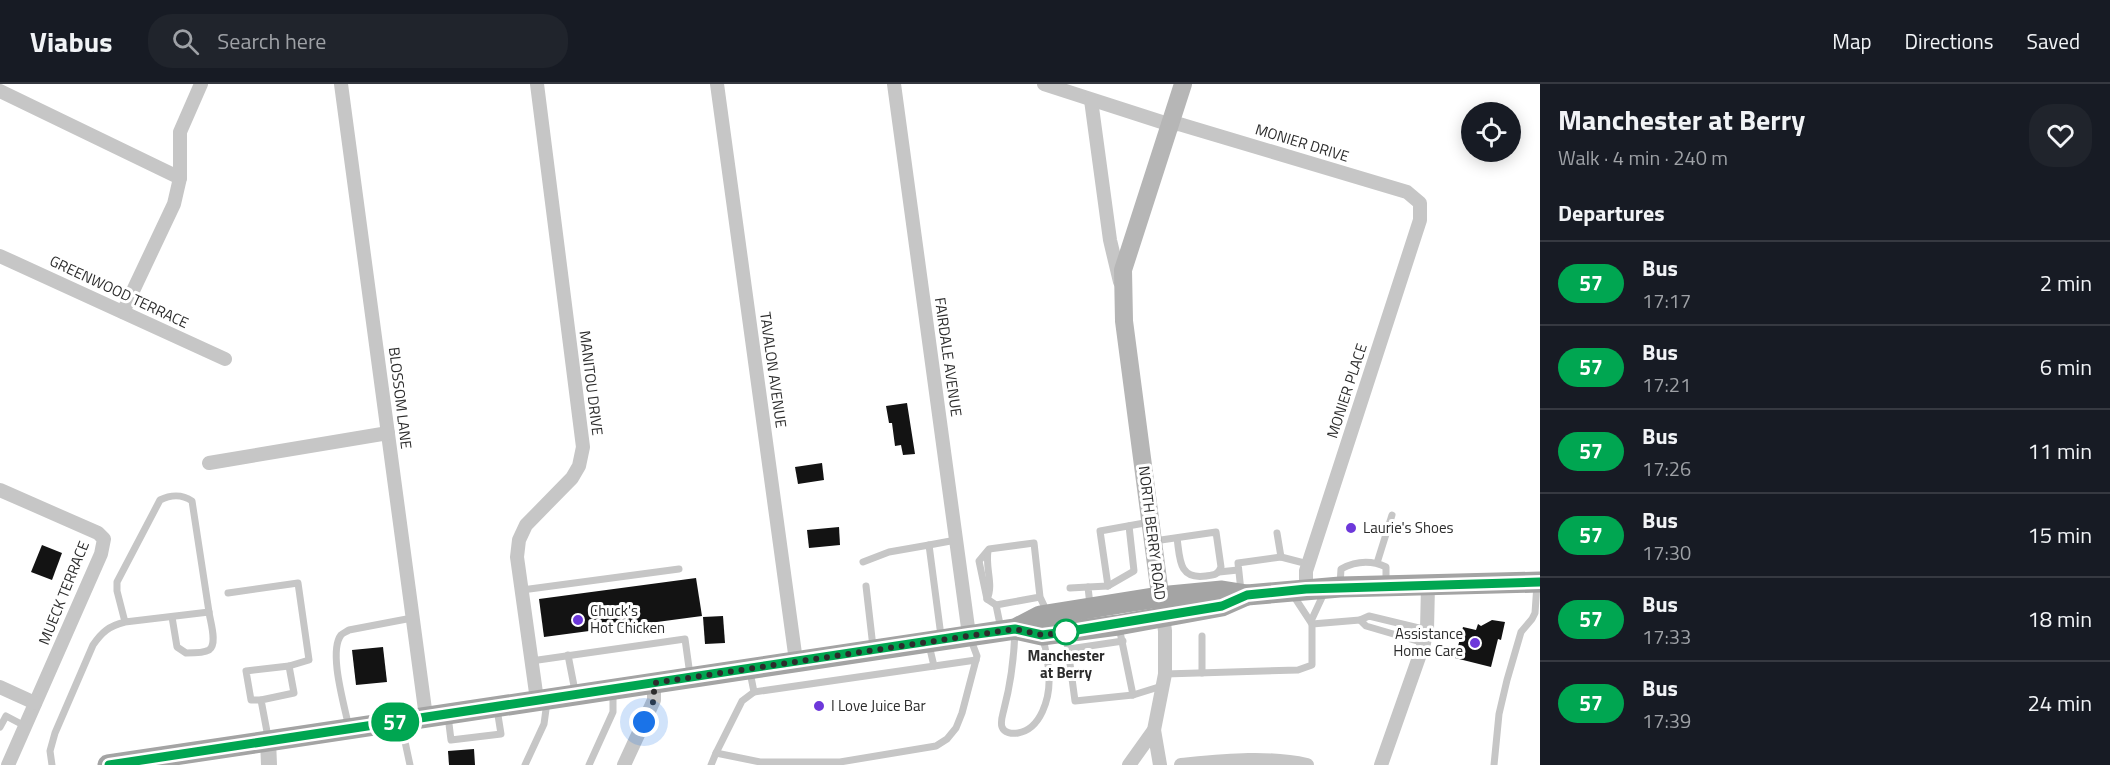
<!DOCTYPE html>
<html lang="en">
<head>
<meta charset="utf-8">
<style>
	body { margin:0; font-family:"Titillium Web",sans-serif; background:#20242c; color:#f1f3f6; height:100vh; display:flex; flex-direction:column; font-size:22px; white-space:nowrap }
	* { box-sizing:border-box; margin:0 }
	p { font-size:20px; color:#9ea1a6 }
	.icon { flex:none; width:33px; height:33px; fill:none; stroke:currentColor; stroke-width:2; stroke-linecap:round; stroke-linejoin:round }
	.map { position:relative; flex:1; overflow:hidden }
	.details { display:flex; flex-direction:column; background:#171b24; width:570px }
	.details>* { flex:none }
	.badge { padding:0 12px; border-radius:20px; font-size:21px; line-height:39px }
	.tools { position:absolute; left:1461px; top:18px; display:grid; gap:12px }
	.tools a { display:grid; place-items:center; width:60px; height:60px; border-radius:50%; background:#171b24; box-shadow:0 3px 15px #0003; font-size:30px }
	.you { position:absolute; width:30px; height:30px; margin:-15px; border:4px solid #fff; border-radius:50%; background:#1a73e8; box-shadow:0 0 0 9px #1a73e833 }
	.map>.badge { position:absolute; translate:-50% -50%; box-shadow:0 0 0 3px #fff }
	h2 { padding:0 18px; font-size:22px; line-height:54px }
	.round { display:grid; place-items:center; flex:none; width:63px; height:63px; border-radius:24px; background:#20242c }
	.head { display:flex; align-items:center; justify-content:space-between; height:102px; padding:0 18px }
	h1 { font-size:28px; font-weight:700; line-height:45px }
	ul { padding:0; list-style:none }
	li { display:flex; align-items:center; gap:18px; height:84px; padding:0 18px; border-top:2px solid #363941 }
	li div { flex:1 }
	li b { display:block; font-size:22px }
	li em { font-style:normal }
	li .badge { min-width:66px; font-weight:700; text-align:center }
	header { display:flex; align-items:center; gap:36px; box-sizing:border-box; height:84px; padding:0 30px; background:#171b24; border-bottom:2px solid #363941 }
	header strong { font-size:28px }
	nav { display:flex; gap:33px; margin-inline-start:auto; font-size:21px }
	.search { width:420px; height:54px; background:#20242c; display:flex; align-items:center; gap:15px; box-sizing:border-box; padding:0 21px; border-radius:24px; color:#9ea1a6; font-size:22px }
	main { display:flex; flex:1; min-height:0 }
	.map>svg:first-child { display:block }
	.building { fill:#131313 }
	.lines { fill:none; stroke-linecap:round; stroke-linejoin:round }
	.service { stroke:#c6c6c6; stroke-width:7 }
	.minor { stroke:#c6c6c6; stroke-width:14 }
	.tertiary { stroke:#c6c6c6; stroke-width:16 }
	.secondary { stroke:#b6b6b6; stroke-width:18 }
	.primary { stroke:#a4a4a4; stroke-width:21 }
	.line-casing { stroke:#fff; stroke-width:14 }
	.line { stroke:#00a651; stroke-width:9 }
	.walk { stroke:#2c2c2c; stroke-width:6; stroke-dasharray:0 10.8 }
	.poi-dot { fill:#6d38da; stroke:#fff; stroke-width:2 }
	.stop-dot { fill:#fff; stroke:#00a651; stroke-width:3 }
	.labels { text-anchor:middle; stroke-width:6; stroke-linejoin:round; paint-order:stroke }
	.street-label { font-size:15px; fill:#2c2c2c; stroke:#fff }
	.poi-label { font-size:15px; fill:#2c2c2c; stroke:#fff; text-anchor:start }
	.stop-label { font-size:15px; font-weight:bold; fill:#2c2c2c; stroke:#fff }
</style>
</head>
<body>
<header>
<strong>Viabus</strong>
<div class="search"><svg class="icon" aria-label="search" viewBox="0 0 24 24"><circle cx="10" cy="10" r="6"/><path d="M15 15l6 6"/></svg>Search here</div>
<nav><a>Map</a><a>Directions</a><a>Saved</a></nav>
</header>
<main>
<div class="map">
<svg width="1540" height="681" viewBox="0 0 1540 681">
	<rect width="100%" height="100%" fill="#fff"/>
	<g class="building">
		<path d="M907,319L915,370L903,371L901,361L895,362L892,339H889L886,322Z"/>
		<path d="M822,379L824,396L798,400L795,383Z"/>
		<path d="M839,443L840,461L809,464L807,446Z"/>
		<path d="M42,461L62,469L52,496L31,488Z"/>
		<path d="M696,494L702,532L544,553L539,515Z"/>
		<path d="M723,532L725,559L705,560L703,533Z"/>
		<path d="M1492,536L1505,538L1501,556L1498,555L1491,583L1455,574L1463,543L1476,546L1478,540L1481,542Z"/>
		<path d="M383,563L387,598L356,601L352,566Z"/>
		<path d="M474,665L475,681H449L448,667Z"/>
	</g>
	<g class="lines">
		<g class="service">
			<path d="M1277,449L1281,473"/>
			<path d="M1154,457L1216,448L1221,483C1218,491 1214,491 1206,492C1178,496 1180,474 1177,454"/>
			<path d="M863,478L889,468L929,461"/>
			<path d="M1377,479L1392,431"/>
			<path d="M1219,488L1238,486"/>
			<path d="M1340,501L1341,485C1356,477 1371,476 1386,483V499"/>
			<path d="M866,502L873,563"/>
			<path d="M1108,502L1134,487L1129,442"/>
			<path d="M1070,504L1088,503"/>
			<path d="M522,506L679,485"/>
			<path d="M1241,507L1238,479L1281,473L1308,480"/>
			<path d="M228,509L298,499L309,576L289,582L294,609L261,616L268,653"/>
			<path d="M1293,511L1312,540L1360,536"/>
			<path d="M1040,513L996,521L987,515L979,477L989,465L1034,459L1040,513L1047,528"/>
			<path d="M987,515C994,501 985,484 988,467"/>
			<path d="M996,521L1001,545"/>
			<path d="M1090,521L1088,503L1108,502L1100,447L1150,438"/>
			<path d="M172,533L177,563L186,569C192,569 204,569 209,566C218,560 210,537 209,528"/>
			<path d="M1311,537L1324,509"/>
			<path d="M1119,543L1133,611"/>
			<path d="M1015,547C1014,573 1011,599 1004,625C1003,630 1000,637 1002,643C1004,649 1012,650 1018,649C1041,645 1050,614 1049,593C1049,580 1045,566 1043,552"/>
			<path d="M1066,550L1075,617L1133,611L1162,602"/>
			<path d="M941,552L929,461L956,456"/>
			<path d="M1202,552V589"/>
			<path d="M1424,559L1366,542L1360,536L1369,532L1427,546"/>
			<path d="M929,561L934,582"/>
			<path d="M1069,565L1123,557"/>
			<path d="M568,571L575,607"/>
			<path d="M531,577L685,555L690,591"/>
			<path d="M750,588L754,608L742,617L716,669L760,678H840L936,662L947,655L956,644L962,629L977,572L971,556"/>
			<path d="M1165,590L1298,586L1312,581V540"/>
			<path d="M754,608L976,576"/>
			<path d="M261,616H251L246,587L289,582"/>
			<path d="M448,632L451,656L501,650L497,625"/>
			<path d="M401,639L410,681"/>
			<path d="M0,643L6,632L25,642"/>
			<path d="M349,644C345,623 328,568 341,551C343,549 346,548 349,546L412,534"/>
			<path d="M52,681L50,667L55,649L93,561C102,548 109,542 125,538L209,528L192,417C182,410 170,411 160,416L117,498V507L125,538"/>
			<path d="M525,681L544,640L547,618"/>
			<path d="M589,681L613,628V608"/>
			<path d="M711,681L716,669"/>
			<path d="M1494,681L1499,630L1507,596L1521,548L1532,535L1535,529L1537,500"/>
		</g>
		<g class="minor">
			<path d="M341,0L426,633"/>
			<path d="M537,0L583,363L579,382L572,394L526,441L519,456L517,473L537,616"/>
			<path d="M717,0L796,577"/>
			<path d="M894,0L969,551"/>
			<path d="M1044,0L1171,41L1179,40L1407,108L1420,119V136L1306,487V505"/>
			<path d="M0,7L180,94"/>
			<path d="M1091,16L1110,156L1120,198"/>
			<path d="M0,172L225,275"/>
			<path d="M123,228L174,120L180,94V48L201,0"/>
			<path d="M209,379L388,349"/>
			<path d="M0,406L98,449L104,455L101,470L8,681"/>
			<path d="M0,603L35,619"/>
			<path d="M1154,646L1160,681"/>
			<path d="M624,681L654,616V599"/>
			<path d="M1129,681L1154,646L1165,590V547L1163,532"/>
			<path d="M1181,681C1223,677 1266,672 1307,681"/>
			<path d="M1381,681L1424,559L1427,546L1428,501"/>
		</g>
		<path class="tertiary" d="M268,656L269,681"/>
		<path class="secondary" d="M1162,526L1124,237L1123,186L1183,0"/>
		<g class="primary">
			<path d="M1015,545L1042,551L1118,541L1222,522L1247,511"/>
			<path d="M108,681L1015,545L1040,532L1159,513L1222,507L1247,511L1340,503L1540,498"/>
		</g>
	</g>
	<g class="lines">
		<defs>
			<path id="line" d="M109,681L969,551L1015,545L1042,551L1065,548L1222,522L1247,511L1306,505L1540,498"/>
		</defs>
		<use href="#line" class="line-casing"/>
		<use href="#line" class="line"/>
		<path class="walk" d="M644,638L654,616V599L1015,545L1042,551L1066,548"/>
	</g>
	<g class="poi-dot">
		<circle cx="1351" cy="444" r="6"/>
		<circle cx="578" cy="536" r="6"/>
		<circle cx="1475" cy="559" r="6"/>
		<circle cx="819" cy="622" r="6"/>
	</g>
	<circle class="stop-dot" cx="1066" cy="548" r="12"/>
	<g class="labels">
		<g class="street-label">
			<text transform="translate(1302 59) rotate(17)" y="5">MONIER DRIVE</text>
			<text transform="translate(119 208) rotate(25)" y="5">GREENWOOD TERRACE</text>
			<text transform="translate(948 273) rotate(82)" y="5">FAIRDALE AVENUE</text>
			<text transform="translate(773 286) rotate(82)" y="5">TAVALON AVENUE</text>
			<text transform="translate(591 299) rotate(83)" y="5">MANITOU DRIVE</text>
			<text transform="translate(1347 307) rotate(-72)" y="5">MONIER PLACE</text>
			<text transform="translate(400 314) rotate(83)" y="5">BLOSSOM LANE</text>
			<text transform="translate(1152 449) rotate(83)" y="5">NORTH BERRY ROAD</text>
			<text transform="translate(64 509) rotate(-68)" y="5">MUECK TERRACE</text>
		</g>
		<g class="poi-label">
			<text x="1363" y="449">Laurie's Shoes</text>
			<text x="590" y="532">Chuck's<tspan x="590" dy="17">Hot Chicken</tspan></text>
			<text x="1463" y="555" text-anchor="end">Assistance<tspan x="1463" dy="17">Home Care</tspan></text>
			<text x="831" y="627">I Love Juice Bar</text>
		</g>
		<g class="stop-label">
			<text x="1066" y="577">Manchester<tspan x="1066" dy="17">at Berry</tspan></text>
		</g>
	</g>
</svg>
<div class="tools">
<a><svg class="icon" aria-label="locate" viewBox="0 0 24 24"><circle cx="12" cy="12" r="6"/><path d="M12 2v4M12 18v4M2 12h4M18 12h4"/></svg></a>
</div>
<div class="you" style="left:644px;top:638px"></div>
<b class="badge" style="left:395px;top:638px;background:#00a651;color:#fff">57</b>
</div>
<section class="details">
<div class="head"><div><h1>Manchester at Berry</h1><p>Walk · 4 min · 240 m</p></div><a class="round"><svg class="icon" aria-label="heart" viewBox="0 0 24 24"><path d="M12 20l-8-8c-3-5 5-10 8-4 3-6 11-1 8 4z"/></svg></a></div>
<h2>Departures</h2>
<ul>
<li><span class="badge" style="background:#00a651;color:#fff">57</span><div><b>Bus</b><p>17:17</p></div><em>2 min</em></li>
<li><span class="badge" style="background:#00a651;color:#fff">57</span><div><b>Bus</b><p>17:21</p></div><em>6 min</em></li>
<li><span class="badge" style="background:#00a651;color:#fff">57</span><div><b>Bus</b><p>17:26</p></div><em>11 min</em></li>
<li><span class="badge" style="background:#00a651;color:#fff">57</span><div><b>Bus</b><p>17:30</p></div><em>15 min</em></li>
<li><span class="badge" style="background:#00a651;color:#fff">57</span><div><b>Bus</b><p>17:33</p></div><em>18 min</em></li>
<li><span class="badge" style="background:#00a651;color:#fff">57</span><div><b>Bus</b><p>17:39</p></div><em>24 min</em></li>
</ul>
</section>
</main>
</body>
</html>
